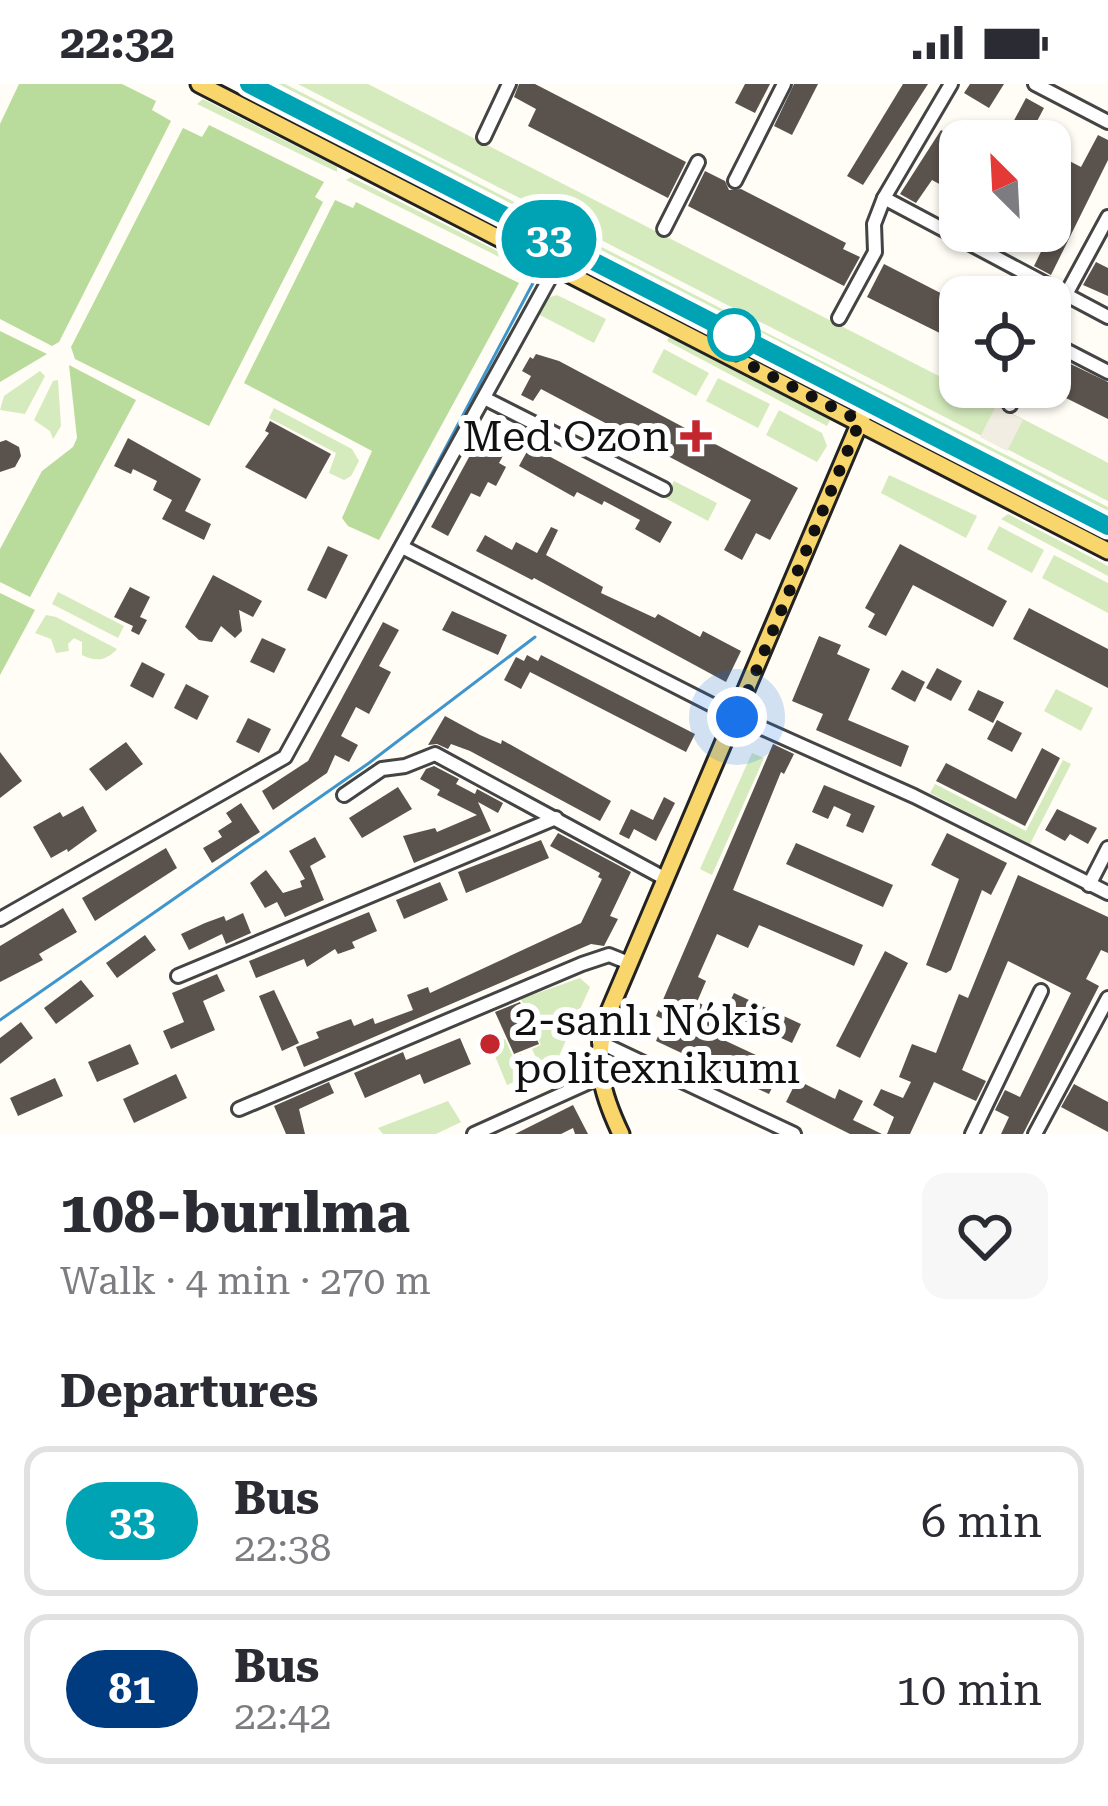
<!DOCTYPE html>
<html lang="en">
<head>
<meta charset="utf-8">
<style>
	body { margin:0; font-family:"Roboto Serif",serif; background:#f7f7f7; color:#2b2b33; height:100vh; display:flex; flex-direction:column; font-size:45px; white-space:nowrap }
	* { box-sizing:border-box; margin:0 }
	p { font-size:39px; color:#7c7c81 }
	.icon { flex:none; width:66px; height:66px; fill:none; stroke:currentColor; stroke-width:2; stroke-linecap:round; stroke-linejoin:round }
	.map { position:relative; height:1050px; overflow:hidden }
	.side { display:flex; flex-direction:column; background:#fff; flex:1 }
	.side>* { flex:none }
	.badge { padding:0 24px; border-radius:39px; font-size:42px; line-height:78px }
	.needle { width:78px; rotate:336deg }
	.buttons { position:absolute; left:939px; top:36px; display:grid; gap:24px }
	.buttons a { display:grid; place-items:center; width:132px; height:132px; border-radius:24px; background:#fff; box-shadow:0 3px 9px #0004; font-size:60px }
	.you { position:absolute; width:60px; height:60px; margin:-30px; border:9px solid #fff; border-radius:50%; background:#1a73e8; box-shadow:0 0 0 18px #1a73e833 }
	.map>.badge { position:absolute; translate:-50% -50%; box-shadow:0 0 0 6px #fff }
	h2 { padding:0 60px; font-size:45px; line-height:108px }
	.round { display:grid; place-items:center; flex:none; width:126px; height:126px; border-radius:24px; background:#f7f7f7 }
	.overview { display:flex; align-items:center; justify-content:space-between; height:204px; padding:0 60px }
	h1 { font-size:57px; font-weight:700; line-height:90px }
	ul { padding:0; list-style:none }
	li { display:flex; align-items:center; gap:36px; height:150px; margin:0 24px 18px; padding:0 36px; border:6px solid #e1e1e2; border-radius:24px }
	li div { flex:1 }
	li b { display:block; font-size:45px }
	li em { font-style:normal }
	li .badge { min-width:132px; font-weight:700; text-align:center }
	.status { display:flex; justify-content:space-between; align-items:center; height:84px; padding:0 60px; background:#fff; direction:ltr }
	.status svg { height:33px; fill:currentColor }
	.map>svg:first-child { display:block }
	.green { fill:#d5ebbd }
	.forest { fill:#b9dc9c }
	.plaza { fill:#f1ede2 }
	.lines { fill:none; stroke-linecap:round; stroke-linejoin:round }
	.stream { stroke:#3f96cf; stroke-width:3 }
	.building { fill:#5a524d }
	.minor-casing { stroke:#444; stroke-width:18 }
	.major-casing { stroke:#222; stroke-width:21 }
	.minor { stroke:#fff; stroke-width:12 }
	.major { stroke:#f9d66b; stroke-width:15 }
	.line-casing { stroke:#fff; stroke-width:27 }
	.line { stroke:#00a3b4; stroke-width:18 }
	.walk { stroke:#111; stroke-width:12; stroke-dasharray:0 21.6 }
	.stop-dot { fill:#fff; stroke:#00a3b4; stroke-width:6 }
	.poi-dot { fill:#c4262e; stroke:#fff; stroke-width:4.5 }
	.labels { text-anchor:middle; stroke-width:12; stroke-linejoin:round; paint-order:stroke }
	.poi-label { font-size:42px; fill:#111; stroke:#fff; text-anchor:end }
</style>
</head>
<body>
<div class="status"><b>22:32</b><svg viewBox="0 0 49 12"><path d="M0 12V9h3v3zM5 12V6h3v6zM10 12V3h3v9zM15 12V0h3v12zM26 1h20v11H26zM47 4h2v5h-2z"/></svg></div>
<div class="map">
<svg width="1108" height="1050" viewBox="0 0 1108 1050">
	<rect width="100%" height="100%" fill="#fffdf5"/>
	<g class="green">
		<path d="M276,0H285L728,228L726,233Z"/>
		<path d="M298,0H368L1099,374L1108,379V417Z"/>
		<path d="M203,15L337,83V88L197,20Z"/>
		<path d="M351,93L535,186L537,192L346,96Z"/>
		<path d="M557,211L606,235L594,259L538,230L547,214Z"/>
		<path d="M751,241L1108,423V429L749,247Z"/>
		<path d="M669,253L830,336L827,342L667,257Z"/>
		<path d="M664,265L709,289L696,312L652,288Z"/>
		<path d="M40,287L45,292L25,330L0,326L4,312Z"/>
		<path d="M718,294L770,320L758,344L706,317Z"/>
		<path d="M58,296L61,342L53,355L50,347L34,336L53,297Z"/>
		<path d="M274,324L352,365L359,377L351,392L344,396L329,389L336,369L269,334Z"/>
		<path d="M779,326L822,349L827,362L817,378L766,351Z"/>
		<path d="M889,391L977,432L966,454L881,409Z"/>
		<path d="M674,397L717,419L708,437L665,414Z"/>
		<path d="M1008,430L1108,482V492L1001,435Z"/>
		<path d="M999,442L1044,466L1032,489L987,465Z"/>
		<path d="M1054,471L1108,499V529L1042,494Z"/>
		<path d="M58,508L124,542L118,554L52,520Z"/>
		<path d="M46,531L56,533L117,565C106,577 96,578 82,571V558L74,554L68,560L69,567L56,569L51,555L35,549Z"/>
		<path d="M1056,605L1093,624L1081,647L1044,627Z"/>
		<path d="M752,669L764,674L712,791L700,785Z"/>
		<path d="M1063,676L1071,680L1030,760L930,709L935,700L1026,747Z"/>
		<path d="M580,894L590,903L555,981L539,980L532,965L541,961L521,915Z"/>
		<path d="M505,955L513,973L521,970L529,987L526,993L507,1001L490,960Z"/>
		<path d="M448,1017L461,1038L436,1050H383L378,1044Z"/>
	</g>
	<g class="forest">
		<path d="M19,0H122L156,17L152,26L171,37L59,258L52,262L0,235V40Z"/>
		<path d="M209,41L324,98L315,113L323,118L209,342L75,275L71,263L183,44L202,53Z"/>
		<path d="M335,116L353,124L356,118L519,199L379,456L348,442L342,434L372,367L244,299Z"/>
		<path d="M0,247L47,270L0,298Z"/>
		<path d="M69,281L136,316L30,513L0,498V465L42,387L73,363L77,354Z"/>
		<path d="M0,509L35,526L0,591Z"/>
	</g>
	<path class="plaza" d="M996,322L1023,336L1007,367L980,353Z"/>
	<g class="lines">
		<g class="stream">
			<path d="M392,465L533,199"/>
			<path d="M0,936L369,679L535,553"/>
		</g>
	</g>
	<g class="building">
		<path d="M519,0H535L686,78L668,114L528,42L536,25L514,13Z"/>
		<path d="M745,0H770L755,29L735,19Z"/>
		<path d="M794,0H818L792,51L774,42Z"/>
		<path d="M903,0H928L863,101L847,92Z"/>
		<path d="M970,0H1004L989,24L964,9Z"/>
		<path d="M1026,14L1044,24L1028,54L1010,44Z"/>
		<path d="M941,46L960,57V74L943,102L932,96L916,119L900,110Z"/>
		<path d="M1098,51L1108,56V76L1051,191L1034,182L1067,115L1050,107L1056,89L1050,86V67L1081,83Z"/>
		<path d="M705,87L725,97L729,106L741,105L846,159L843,165L860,173L844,202L688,122Z"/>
		<path d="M1096,178L1108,184V212L1083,201Z"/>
		<path d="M884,180L960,219V259L867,213Z"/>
		<path d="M536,270L559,277L798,404L770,456L756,449L742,476L724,466L751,416L541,305L533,317L521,311L531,292L522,287L530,273L533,275Z"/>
		<path d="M1054,272L1108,298V335L1050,306Z"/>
		<path d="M270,337L331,370L306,415L245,383L269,349L265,347Z"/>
		<path d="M487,340L513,354L499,379L506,383L496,402L488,398L480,413L471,409L448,452L431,443Z"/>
		<path d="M128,354L201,395L185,427L211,440L204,456L162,435L172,416L153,406L157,397L133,385L131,390L114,382Z"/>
		<path d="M6,356L19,363L21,372L15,383L0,388V358Z"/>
		<path d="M530,362L672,438L660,459L635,445L640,436L604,417L602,421L577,408L574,413L519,382Z"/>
		<path d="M551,443L558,446L546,471L603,503L601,509L655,534L658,530L700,553L703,547L741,567L726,598L534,494L532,496L476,467L485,451L512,466L516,458L537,469Z"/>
		<path d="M900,460L1007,517L993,543L913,501L886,552L868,543L875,530L865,524Z"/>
		<path d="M328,462L348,471L326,515L307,506Z"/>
		<path d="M213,491L262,517L253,533L239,526L242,547L235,554L221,542L212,558L199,556L185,543Z"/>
		<path d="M130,503L150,513L140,533L147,536L139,551L131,547L133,542L114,533Z"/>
		<path d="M1029,524L1108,565V604L1013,555Z"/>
		<path d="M452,527L507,551L498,571L442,546Z"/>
		<path d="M383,538L399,546L379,582L391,588L369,630L356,623L341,652L358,661L349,678L335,671L327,689L273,726L262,707L308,677Z"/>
		<path d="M819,552L841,561L837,570L870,585L848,636L909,662L901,683L816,646L823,630L792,617Z"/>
		<path d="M262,554L286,565L274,589L250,578Z"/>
		<path d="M527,571L538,577L541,571L695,650L686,668L530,588L521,605L504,596L516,573L524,577Z"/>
		<path d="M142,578L165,590L153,614L130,602Z"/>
		<path d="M937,584L962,597L951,617L926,604Z"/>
		<path d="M902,586L925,598L915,618L891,605Z"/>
		<path d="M186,600L209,612L197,636L174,624Z"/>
		<path d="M978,606L1004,618L993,639L968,626Z"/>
		<path d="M445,632L480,651L501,660L502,656L611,717L600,737L470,667L451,660L448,665L437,660L428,661Z"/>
		<path d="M248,634L271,645L259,669L236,658Z"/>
		<path d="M997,636L1022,649L1012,668L987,655Z"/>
		<path d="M126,658L143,680L106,707L89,685Z"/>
		<path d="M773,660L794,670L784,690L781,688L733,806L863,861L854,882L759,841L748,864L717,850L698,893L706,897L697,918L723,930L713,951L782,983L769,1010L656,957L665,936L656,932Z"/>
		<path d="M1042,664L1060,674L1025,742L936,697L946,679L1016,715Z"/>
		<path d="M0,668L22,697L0,714Z"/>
		<path d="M434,682L459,695L456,700L475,710L477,705L503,719L498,729L478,718L491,747L414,779L403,752L435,744L437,748L477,731L437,711L440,706L420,695L426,685Z"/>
		<path d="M824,701L875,722L863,749L846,742L851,730L834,722L828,735L812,728Z"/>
		<path d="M398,703L412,725L362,754L349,734Z"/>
		<path d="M664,713L675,719L656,757L634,745L629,755L619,750L631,725L653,736Z"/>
		<path d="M241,719L260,748L212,779L203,764L222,753L218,747L232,738L226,729Z"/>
		<path d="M83,722L97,747L68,768L67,765L51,774L33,743L60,728L63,733Z"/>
		<path d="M1057,725L1097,744L1088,760L1070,750L1065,757L1045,746Z"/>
		<path d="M558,749L631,788L610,832L618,835L604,862L591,860L304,983L296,963L319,954L316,948L351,935L354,942L373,934L375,940L413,926L407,911L428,903L430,909L581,839L602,795L598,793L600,789L550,762Z"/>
		<path d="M947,749L1007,779L991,811L982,806L951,886L946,889L926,881L959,795L931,781Z"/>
		<path d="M315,753L326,773L310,782L324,816L285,833L277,818L265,824L250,799L266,786L283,809L302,803L300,797L305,795L289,767Z"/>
		<path d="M541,756L549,774L466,809L458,788Z"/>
		<path d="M796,759L893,801L883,823L786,780Z"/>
		<path d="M166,764L177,784L95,837L82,814Z"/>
		<path d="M1018,791L1108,833V869L1101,866L1086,895L1099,902L1023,1050H1001L1009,1033L995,1026L1005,1006L1020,1013L1071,909L1008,877L962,986L986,997L976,1017L934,998L910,1050H887L894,1033L873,1021L881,1005L903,1014L911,998L899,993L912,960L936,969L959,910L968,914Z"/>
		<path d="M440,798L448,816L404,835L396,816Z"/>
		<path d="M63,824L77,848L39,870L43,876L0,898V862Z"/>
		<path d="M369,828L377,847L352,858L355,864L338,870L335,865L307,883L304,875L256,894L249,877Z"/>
		<path d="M243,829L251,849L226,860L222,850L189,866L181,850L205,839L224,832L226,837Z"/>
		<path d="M145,851L156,866L117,894L106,879Z"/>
		<path d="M885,867L908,879L860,974L836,962Z"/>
		<path d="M217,890L225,907L203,917L215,946L171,965L163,947L184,938L172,909Z"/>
		<path d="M81,896L94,912L56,940L44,924Z"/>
		<path d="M274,906L299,959L282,967L259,912Z"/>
		<path d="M734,909L801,940L792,959L725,928Z"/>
		<path d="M520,918L539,960L514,970L495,928Z"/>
		<path d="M21,938L33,954L0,980V954Z"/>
		<path d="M460,954L471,980L424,1000L420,990L365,1014L354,989L403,968L406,976Z"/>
		<path d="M130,960L139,980L97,998L88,978Z"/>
		<path d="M176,990L187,1014L134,1039L123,1015Z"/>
		<path d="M55,994L63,1012L18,1032L10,1014Z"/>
		<path d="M797,996L835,1015L839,1005L863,1017L853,1036L882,1050H850L786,1018Z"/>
		<path d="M329,998L334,1009L299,1025L305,1050H286L274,1022Z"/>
		<path d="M1074,1000L1108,1018V1048L1061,1023Z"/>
		<path d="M573,1021L588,1050H575L573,1044L561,1050H515Z"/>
	</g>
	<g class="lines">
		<defs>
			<g id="minor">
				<path d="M1035,0L1108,38"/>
				<path d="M484,53L509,0"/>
				<path d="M735,97L784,0"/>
				<path d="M884,114L1108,233"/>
				<path d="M664,145L698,78"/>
				<path d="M839,234L875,168L874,140L884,114L951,0"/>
				<path d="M1050,240L1108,133"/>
				<path d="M1050,258L1108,288"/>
				<path d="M484,314L664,405"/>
				<path d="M1010,321L1018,303"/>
				<path d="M402,463L724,627L914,712L1108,809"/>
				<path d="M344,711L382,685L405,682L435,670L664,794"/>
				<path d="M1089,801L1108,764"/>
				<path d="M0,835L285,673L556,183"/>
				<path d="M178,892L556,734"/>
				<path d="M599,958L794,1050"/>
				<path d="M239,1025L582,880L609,871L629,879"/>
				<path d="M474,1050L598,994"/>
				<path d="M972,1050L1041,907"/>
				<path d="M1035,1050L1108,914"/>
			</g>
			<g id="major">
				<path d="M199,0L1108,467"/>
				<path d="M249,0L1108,442"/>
				<path d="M621,1050C601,1008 593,978 607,932L863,331"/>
			</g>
		</defs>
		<use href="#minor" class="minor-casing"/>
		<use href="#major" class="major-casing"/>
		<use href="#minor" class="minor"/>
		<use href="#major" class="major"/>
	</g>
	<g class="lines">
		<defs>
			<path id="line" d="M249,0L1108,442"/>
		</defs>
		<use href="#line" class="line-casing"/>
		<use href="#line" class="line"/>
		<path class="walk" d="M734,251L736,274L860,337L737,633"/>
	</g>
	<circle class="stop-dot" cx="734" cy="251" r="24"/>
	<g class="poi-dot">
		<path d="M690 334h12v12h12v12h-12v12h-12v-12h-12v-12h12z"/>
		<circle cx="490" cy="960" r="12"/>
	</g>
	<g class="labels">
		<g class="poi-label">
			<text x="669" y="367">Med Ozon</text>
			<text x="514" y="951" text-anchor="start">2-sanlı Nókis<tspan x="514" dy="48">politexnikumı</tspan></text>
		</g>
	</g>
</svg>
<div class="buttons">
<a><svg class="needle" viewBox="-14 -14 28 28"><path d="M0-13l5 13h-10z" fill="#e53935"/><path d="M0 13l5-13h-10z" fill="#7c7c81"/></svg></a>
<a><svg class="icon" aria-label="locate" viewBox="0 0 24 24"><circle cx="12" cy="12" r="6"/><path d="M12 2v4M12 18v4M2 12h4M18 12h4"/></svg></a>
</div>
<div class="you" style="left:737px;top:633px"></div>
<b class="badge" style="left:549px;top:155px;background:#00a3b4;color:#fff">33</b>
</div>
<section class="side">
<div class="overview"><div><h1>108-burılma</h1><p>Walk · 4 min · 270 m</p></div><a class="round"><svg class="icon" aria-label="heart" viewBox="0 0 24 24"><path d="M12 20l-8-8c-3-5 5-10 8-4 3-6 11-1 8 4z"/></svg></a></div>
<h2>Departures</h2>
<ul>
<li><span class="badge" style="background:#00a3b4;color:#fff">33</span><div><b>Bus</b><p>22:38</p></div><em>6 min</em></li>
<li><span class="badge" style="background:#003b80;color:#fff">81</span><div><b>Bus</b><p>22:42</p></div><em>10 min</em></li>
</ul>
</section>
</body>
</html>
